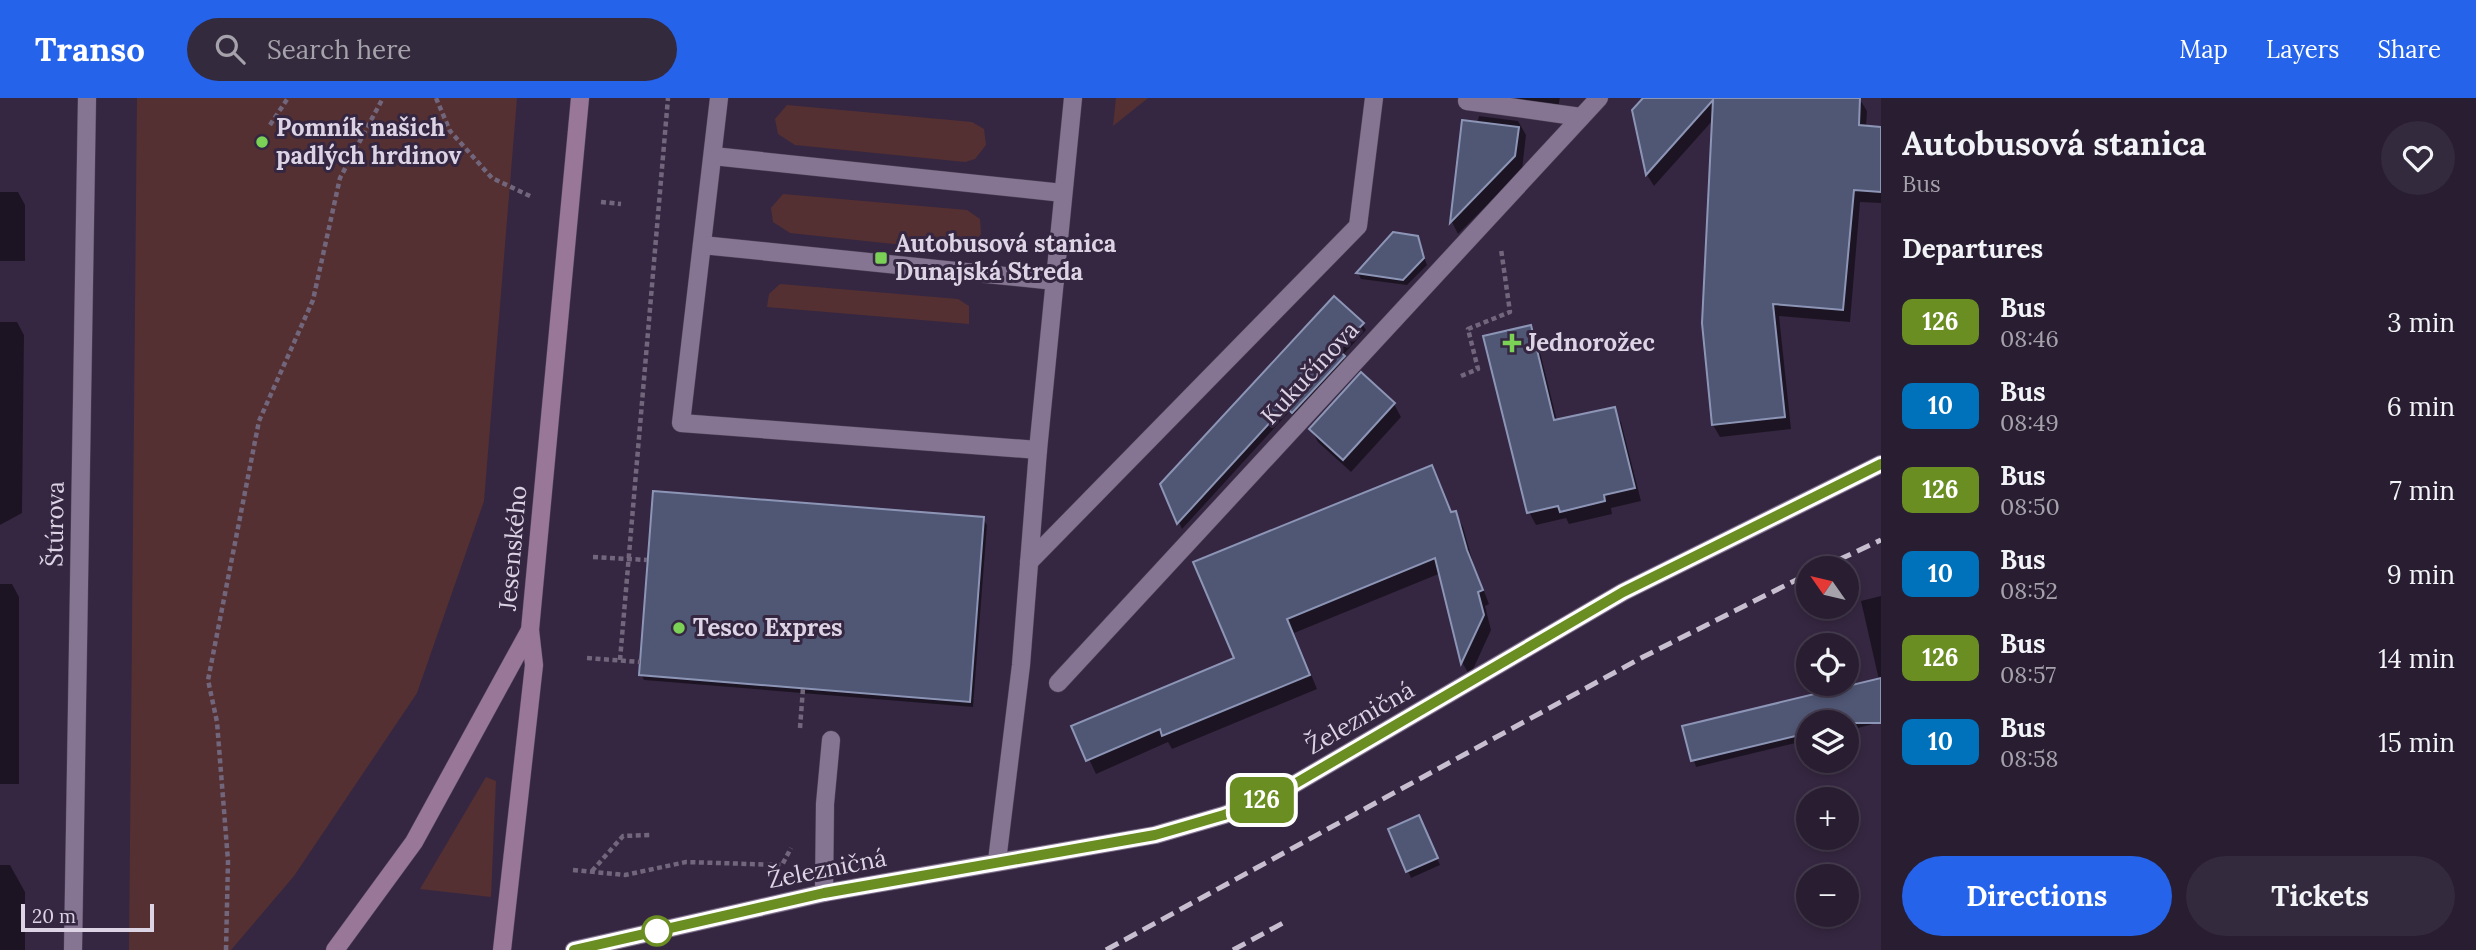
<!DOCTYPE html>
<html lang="en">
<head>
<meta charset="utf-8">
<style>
	body { margin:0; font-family:Lora,serif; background:#342a3d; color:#f1f3f6; height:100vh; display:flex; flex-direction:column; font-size:26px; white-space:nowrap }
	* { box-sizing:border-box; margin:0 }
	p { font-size:23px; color:#a5a2ab }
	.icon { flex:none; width:38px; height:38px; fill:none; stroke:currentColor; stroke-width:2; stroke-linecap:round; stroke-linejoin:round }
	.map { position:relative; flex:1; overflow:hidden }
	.drawer { display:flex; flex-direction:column; background:#281d31; width:595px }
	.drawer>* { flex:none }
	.badge { padding:0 14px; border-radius:10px; font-size:24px; line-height:46px }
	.needle { width:46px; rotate:304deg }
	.tools { position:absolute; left:1796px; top:458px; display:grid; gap:14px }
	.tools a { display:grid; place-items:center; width:63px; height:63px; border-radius:50%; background:#281d31; box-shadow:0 4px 10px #0003,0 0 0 2px #443b4d; font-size:35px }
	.scale { position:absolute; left:21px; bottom:18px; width:133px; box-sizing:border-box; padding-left:7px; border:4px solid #dcd4e5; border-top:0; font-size:19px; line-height:24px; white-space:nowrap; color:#dcd4e5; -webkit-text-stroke:5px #352741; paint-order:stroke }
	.map>.badge { position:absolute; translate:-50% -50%; box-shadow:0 0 0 4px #fff }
	h2 { padding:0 21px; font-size:26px; line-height:63px }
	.round { display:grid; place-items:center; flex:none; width:74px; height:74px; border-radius:37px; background:#342a3d }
	.summary { display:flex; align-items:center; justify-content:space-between; height:119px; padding:0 21px }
	h1 { font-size:33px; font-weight:800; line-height:52px }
	.primary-button { display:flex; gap:14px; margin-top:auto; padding:14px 21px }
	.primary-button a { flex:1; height:80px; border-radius:42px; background:#2563eb; color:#fff; font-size:28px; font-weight:800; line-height:80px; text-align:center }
	.primary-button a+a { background:#342a3d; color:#f1f3f6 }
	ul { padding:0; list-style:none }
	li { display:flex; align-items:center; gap:21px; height:84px; padding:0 21px }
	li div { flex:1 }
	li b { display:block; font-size:26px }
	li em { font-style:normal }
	li .badge { min-width:77px; font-weight:700; text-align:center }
	header { display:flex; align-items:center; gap:42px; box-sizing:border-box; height:98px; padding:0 35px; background:#2563eb; color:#fff }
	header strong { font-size:33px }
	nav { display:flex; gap:38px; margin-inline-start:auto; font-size:24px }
	.search { width:490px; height:63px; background:#342a3d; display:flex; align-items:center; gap:18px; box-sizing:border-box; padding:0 24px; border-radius:38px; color:#a5a2ab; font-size:26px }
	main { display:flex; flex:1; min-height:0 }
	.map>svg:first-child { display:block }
	.green { fill:#553032 }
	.shadow { fill:#0007 }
	.building { fill:#505775; stroke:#8d95b6; stroke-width:2 }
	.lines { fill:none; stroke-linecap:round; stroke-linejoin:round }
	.lane-casing { stroke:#4f4258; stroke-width:19 }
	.street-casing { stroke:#4f4258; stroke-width:19 }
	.secondary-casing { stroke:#4f4258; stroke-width:19 }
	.path { stroke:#72667d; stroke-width:4.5; stroke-dasharray:5 3.5; stroke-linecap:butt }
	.lane { stroke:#857593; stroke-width:18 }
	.street { stroke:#857593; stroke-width:18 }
	.secondary { stroke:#987799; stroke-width:18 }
	.rail { stroke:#c7bed0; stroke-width:5; stroke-dasharray:14 7; stroke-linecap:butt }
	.line-casing { stroke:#fff; stroke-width:16 }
	.line { stroke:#6b8e23; stroke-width:10 }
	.poi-dot { fill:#7bd156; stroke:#352741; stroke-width:2.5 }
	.stop-dot { fill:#fff; stroke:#6b8e23; stroke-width:3.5 }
	.labels { text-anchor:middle; stroke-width:6; stroke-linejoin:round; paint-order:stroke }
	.poi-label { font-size:24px; font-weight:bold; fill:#dcd4e5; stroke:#352741; text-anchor:start }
	.street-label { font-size:24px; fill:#dcd4e5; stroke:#352741 }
</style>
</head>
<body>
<header>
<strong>Transo</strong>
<div class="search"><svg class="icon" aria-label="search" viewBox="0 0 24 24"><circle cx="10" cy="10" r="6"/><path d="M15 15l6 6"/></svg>Search here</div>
<nav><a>Map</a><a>Layers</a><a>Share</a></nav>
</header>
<main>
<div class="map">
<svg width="1881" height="852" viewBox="0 0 1881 852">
	<rect width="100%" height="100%" fill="#352741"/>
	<g class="green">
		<path d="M137,0H517L484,403L417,595L294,778L231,852H129Z"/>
		<path d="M1116,0H1148L1113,28Z"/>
		<path d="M787,7L972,24L984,31L986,47L975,61L965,64L795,47L778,36L775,21Z"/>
		<path d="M783,96L967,112L980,121L981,136L970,150L960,153L790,135L773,124L771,110Z"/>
		<path d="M780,186L958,201L969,208V226L767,209L769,196Z"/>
		<path d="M486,679L496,683L491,799L420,791Z"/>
	</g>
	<g class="shadow">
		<path d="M1488,0H1560L1558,9Z"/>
		<path d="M1645,0H1859L1867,13L1866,30L1881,31V105L1860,104L1850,224L1779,218L1791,331L1720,339L1713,327L1714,21L1654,88L1647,77L1634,12Z"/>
		<path d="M1479,18L1518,23L1526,37L1522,72L1458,136L1452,124L1463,24L1477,26Z"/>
		<path d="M0,94H18L25,107V163H0Z"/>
		<path d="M1417,140L1427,167L1407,187L1361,181L1358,175Z"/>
		<path d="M0,224H17L24,237L22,415L0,427Z"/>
		<path d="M1362,226L1366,232L1342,258L1347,266L1296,320L1289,314L1182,431L1162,386Z"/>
		<path d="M1530,229L1537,242L1557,323L1614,311L1621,324L1641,403L1611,410L1612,416L1569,426L1566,420L1536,427L1529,414Z"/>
		<path d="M1394,306L1401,319L1351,374L1318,344L1311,331Z"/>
		<path d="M1431,369L1453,416L1455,415L1463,429L1474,468L1489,506L1485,508L1491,532L1470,578L1463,566L1441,475L1294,535L1317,591L1172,651L1168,644L1096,676L1074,629L1237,561Z"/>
		<path d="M983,421L987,427L973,609L644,582L641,576Z"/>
		<path d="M0,486H12L19,499V686H0Z"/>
		<path d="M1881,498V624L1846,633V625H1808V642L1696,669L1684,629L1879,582L1861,503Z"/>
		<path d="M1422,726L1440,767L1411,780L1390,732Z"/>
		<path d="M0,767H10L25,794V852H0Z"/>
	</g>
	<g class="building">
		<path d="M1643,0H1860L1859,27L1881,29V94L1854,92L1843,212L1773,206L1785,319L1712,327L1702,225L1713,2L1646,77L1632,12Z"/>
		<path d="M1462,22L1519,29L1515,58L1450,125Z"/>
		<path d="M1393,134L1418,138L1424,160L1403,182L1356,175Z"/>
		<path d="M1334,198L1364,225L1338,252L1345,258L1292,315L1285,308L1177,426L1160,386Z"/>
		<path d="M1531,227L1554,322L1615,309L1635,390L1604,397L1605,403L1560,414L1558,408L1527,415L1483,238Z"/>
		<path d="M1361,274L1395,305L1343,362L1309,331Z"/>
		<path d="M1432,367L1451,414L1456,413L1467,452L1483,492L1478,494L1484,517L1461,566L1435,460L1287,521L1310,577L1162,638L1160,631L1086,663L1071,628L1234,560L1193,464Z"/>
		<path d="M653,393L984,419L970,604L639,577Z"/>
		<path d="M1881,580V625H1808V635L1691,663L1682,628Z"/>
		<path d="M1419,717L1438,760L1406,774L1388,731Z"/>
	</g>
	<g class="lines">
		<defs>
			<g id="lane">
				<path d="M719,0L681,325L1038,352"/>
				<path d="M1467,3L1581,19"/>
				<path d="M713,58L1063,95"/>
				<path d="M702,147L1055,183"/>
				<path d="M1029,464L1358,128L1374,0"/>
				<path d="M997,763L1021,567L1038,352L1073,0"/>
				<path d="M824,795L825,706L831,642"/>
			</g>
			<g id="street">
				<path d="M1058,585L1599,0"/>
				<path d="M73,852L87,0"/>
				<path d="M574,852L824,795L1155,737L1224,717L1274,698L1623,494L1881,366"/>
			</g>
			<g id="secondary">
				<path d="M335,852L414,744L530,532L580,0"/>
				<path d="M502,852L534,567L530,532"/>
			</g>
		</defs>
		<use href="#lane" class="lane-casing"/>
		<use href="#street" class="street-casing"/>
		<use href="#secondary" class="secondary-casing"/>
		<g class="path">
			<path d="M436,0L450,33L492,80L532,99"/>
			<path d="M270,27L288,0"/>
			<path d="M601,104L621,106"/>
			<path d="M1461,278L1478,271L1468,231L1510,214L1501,151"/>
			<path d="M593,459L647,462"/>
			<path d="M587,560L640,564"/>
			<path d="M620,562L668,0"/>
			<path d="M800,630L803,590"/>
			<path d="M573,772L625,777L686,764L782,767L791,750"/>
			<path d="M592,773L623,738L651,737"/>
			<path d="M226,852L228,763L217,624L208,582L259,323L313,202L340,80L383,0"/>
		</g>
		<use href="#lane" class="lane"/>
		<use href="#street" class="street"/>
		<use href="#secondary" class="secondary"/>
		<g class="rail">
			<path d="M1819,471L1881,442"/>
			<path d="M1106,852L1643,559L1808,476"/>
			<path d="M1233,852L1283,825"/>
		</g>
	</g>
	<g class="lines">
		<defs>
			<path id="line" d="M574,852L824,795L1155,737L1224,717L1274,698L1623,494L1881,366"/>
		</defs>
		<use href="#line" class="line-casing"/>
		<use href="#line" class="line"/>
	</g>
	<g class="poi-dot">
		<circle cx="262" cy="44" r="7"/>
		<rect x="874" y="153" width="14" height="14" rx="3.5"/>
		<path d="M1508.5 234.5h7v7h7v7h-7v7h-7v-7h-7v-7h7z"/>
		<circle cx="679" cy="530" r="7"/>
	</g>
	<circle class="stop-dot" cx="657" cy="833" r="14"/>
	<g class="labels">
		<g class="poi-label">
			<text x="276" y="38">Pomník našich<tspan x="276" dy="28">padlých hrdinov</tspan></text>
			<text x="895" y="154">Autobusová stanica<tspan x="895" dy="28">Dunajská Streda</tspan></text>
			<text x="1526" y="253">Jednorožec</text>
			<text x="693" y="538">Tesco Expres</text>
		</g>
		<g class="street-label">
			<text transform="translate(1310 275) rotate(-47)" y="8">Kukučínova</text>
			<text transform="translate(55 426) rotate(-89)" y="8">Štúrova</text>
			<text transform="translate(513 450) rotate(-85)" y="8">Jesenského</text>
			<text transform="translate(1360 620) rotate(-30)" y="8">Železničná</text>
			<text transform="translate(827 771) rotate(-11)" y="8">Železničná</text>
		</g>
	</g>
</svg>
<div class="tools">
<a><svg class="needle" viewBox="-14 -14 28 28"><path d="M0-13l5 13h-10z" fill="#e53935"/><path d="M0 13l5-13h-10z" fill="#a5a2ab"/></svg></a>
<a><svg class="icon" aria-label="locate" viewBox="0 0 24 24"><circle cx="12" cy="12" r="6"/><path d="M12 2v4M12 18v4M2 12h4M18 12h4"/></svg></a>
<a><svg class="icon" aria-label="layers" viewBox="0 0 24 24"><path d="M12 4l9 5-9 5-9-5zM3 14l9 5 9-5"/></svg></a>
<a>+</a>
<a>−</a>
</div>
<div class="scale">20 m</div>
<b class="badge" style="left:1262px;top:702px;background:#6b8e23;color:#fff">126</b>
</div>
<section class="drawer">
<div class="summary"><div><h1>Autobusová stanica</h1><p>Bus</p></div><a class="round"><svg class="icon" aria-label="heart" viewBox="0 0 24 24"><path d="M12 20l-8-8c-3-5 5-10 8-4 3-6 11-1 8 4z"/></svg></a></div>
<h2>Departures</h2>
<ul>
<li><span class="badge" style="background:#6b8e23;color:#fff">126</span><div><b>Bus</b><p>08:46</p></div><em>3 min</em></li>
<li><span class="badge" style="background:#0072bc;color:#fff">10</span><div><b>Bus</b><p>08:49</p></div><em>6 min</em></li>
<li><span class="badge" style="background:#6b8e23;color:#fff">126</span><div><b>Bus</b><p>08:50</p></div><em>7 min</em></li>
<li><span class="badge" style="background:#0072bc;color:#fff">10</span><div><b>Bus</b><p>08:52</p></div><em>9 min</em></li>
<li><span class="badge" style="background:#6b8e23;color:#fff">126</span><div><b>Bus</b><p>08:57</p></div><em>14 min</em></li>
<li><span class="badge" style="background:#0072bc;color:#fff">10</span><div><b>Bus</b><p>08:58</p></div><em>15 min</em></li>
</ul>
<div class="primary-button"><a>Directions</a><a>Tickets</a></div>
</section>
</main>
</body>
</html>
